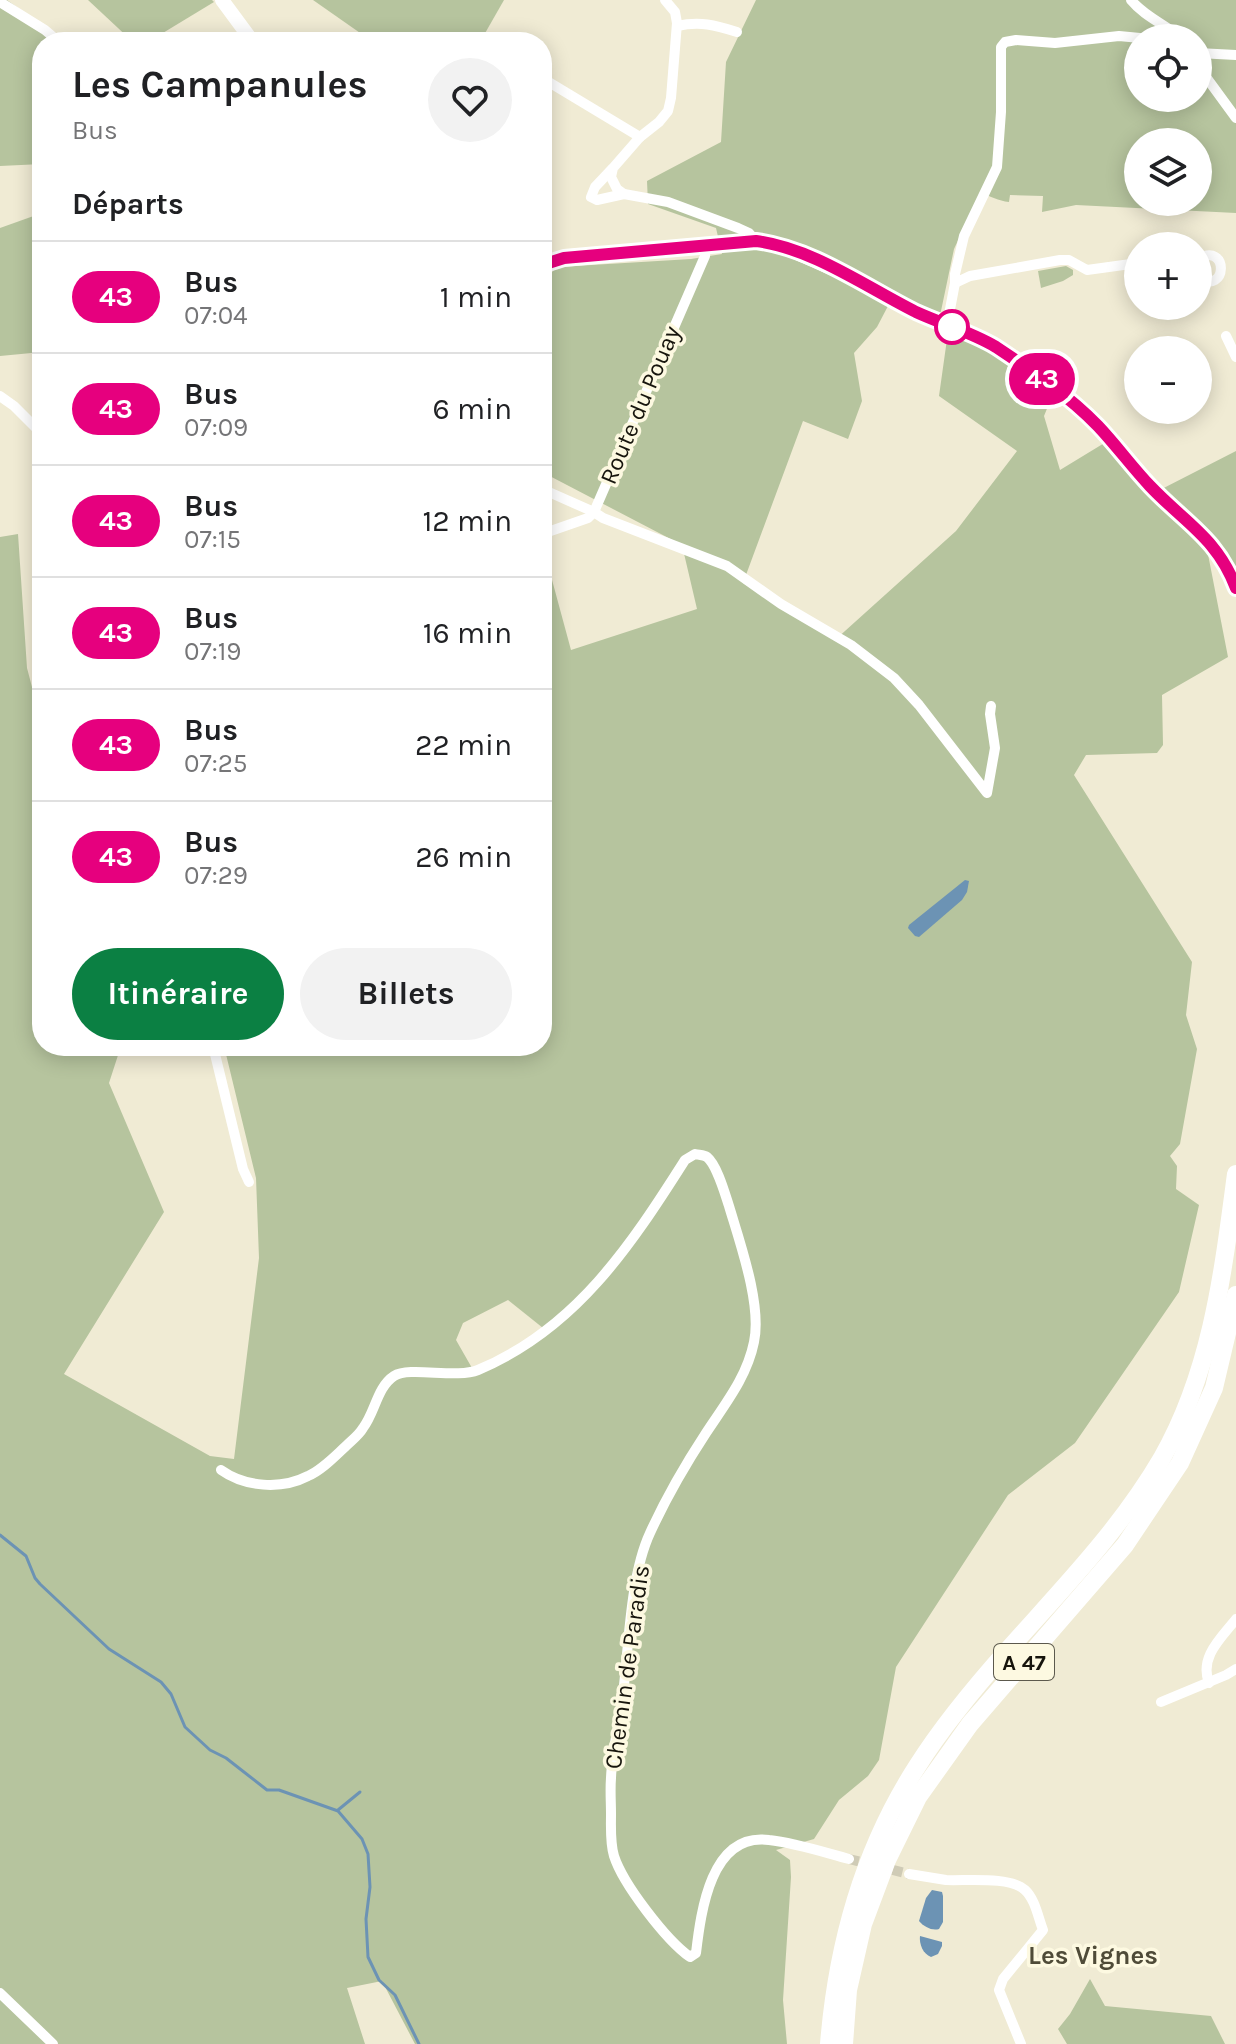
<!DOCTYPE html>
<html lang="fr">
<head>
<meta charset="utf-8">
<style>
	body { margin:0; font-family:Karla,sans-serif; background:#f2f2f2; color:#202124; height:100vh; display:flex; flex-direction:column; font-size:30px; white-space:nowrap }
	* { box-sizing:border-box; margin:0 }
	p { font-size:26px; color:#757577 }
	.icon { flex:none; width:44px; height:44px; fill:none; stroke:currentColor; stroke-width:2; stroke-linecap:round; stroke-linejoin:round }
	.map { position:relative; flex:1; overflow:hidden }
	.details { position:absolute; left:32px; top:32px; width:520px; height:1024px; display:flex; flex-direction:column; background:#fff; border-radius:32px; box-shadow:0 4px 20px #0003 }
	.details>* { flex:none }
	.badge { padding:0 16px; border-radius:26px; font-size:28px; line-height:52px }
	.buttons { position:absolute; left:1124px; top:24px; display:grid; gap:16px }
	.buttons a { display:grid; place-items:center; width:88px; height:88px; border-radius:50%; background:#fff; box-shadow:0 4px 20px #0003; font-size:40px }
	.map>.badge { position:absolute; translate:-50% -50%; box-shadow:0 0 0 4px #fff }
	h2 { padding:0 40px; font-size:30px; line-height:72px }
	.round { display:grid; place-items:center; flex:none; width:84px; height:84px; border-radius:42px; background:#f2f2f2 }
	.overview { display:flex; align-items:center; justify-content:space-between; height:136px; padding:0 40px }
	h1 { font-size:38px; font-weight:700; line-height:60px }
	.cta { display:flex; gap:16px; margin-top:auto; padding:16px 40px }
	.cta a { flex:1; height:92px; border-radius:48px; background:#0b8043; color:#fff; font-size:32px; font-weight:700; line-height:92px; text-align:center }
	.cta a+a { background:#f2f2f2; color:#202124 }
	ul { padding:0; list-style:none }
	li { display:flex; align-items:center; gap:24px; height:112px; padding:0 40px; border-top:2px solid #e0e0e0 }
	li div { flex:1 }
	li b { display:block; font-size:30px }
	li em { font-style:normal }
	li .badge { min-width:88px; font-weight:700; text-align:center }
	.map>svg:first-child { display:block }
	.green { fill:#b6c49e; fill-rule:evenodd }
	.water { fill:#6c93b4 }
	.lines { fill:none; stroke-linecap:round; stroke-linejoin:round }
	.stream { stroke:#6c93b4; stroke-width:3 }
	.street-tunnel { stroke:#cfcbb6; stroke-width:10; stroke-dasharray:10 5; stroke-linecap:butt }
	.street { stroke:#fff; stroke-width:10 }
	.secondary { stroke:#fff; stroke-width:14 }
	.highway { stroke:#fff; stroke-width:18 }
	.line-casing { stroke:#fff; stroke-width:18 }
	.line { stroke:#e6007e; stroke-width:12 }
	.stop-dot { fill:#fff; stroke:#e6007e; stroke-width:4 }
	.labels { text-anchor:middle; stroke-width:7; stroke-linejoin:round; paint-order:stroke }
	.shield { fill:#fdf9e1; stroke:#5c594d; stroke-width:2 }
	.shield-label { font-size:22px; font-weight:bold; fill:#17150d }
	.street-label { font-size:24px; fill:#17150d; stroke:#fdf9e1 }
	.neighbourhood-label { font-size:26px; font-weight:bold; fill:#4f4b38; stroke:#fdf9e1 }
</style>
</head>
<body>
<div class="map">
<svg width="1236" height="2044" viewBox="0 0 1236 2044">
	<rect width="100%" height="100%" fill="#f0ebd4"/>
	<g class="green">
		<path d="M0,0H7L65,42H42V164L0,166Z"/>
		<path d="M88,0H212L214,2L148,42H133Z"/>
		<path d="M313,0H504L480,42H373Z"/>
		<path d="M756,0H1236V213L1076,205L1042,212L1043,196L1010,195L1009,202C998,201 991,196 980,193L954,249L941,311L936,328L888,306L877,327L854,353L862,401L848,439L803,421L743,583L835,640L956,531L1017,451L939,396L948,332L996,350L1053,394L1044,416L1060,470L1106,442L1150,495L1236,451V567L1206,544L1228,657L1162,695L1163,745L1157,753L1086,755L1074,775L1192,962L1186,1015L1197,1049L1180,1144L1170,1156L1177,1166L1176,1189L1199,1205L1179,1292L1075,1443L1008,1495L896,1667L879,1760L868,1776L839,1800L814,1839L776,1850L790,1860L791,1877L783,2000L787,2044H415L382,1981L347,1988L365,2044H0V537L18,534L27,668L42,725V1046H121L109,1083L164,1212L64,1374L210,1456L234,1459L259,1258L256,1178L224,1046H542V543L571,650L697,609L682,545L542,472V280L558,267L691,259L722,254L716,228L648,204L647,181L721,142L726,62ZM1138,38H1198V98H1138ZM1138,142H1198V202H1138ZM508,1300L548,1332L476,1375L456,1340L463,1323Z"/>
		<path d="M42,213V352L0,356V228Z"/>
		<path d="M1066,266L1073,270V275L1063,281L1041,288L1038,271Z"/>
		<path d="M1090,1979L1105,2006L1211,2016L1225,2044H1067L1058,2029L1070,2014Z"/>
	</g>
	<g class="water">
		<path d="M965,880L969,881L967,892L962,900L919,937L915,936L908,928L909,925Z"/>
		<path d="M932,1890L942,1892L943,1896V1922L939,1929C932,1931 924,1927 919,1921L926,1898Z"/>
		<path d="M920,1936L942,1942V1946L938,1954L931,1957C923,1954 919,1944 920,1936Z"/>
	</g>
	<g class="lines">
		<g class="stream">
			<path d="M0,1535L26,1556L35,1578L40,1584L109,1649L161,1682L171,1694L185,1727L210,1750L226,1758L267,1790H279L338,1811L362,1839L368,1854L370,1887L366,1919L368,1957L379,1980L395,1995L419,2044"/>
			<path d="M338,1810L360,1792"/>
		</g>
		<path class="street-tunnel" d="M849,1859L909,1874"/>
		<g class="street">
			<path d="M1131,0C1145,17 1165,24 1181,38"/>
			<path d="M0,2L45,30L59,42"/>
			<path d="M677,26C700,21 715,25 737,32"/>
			<path d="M1198,53L1236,55"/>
			<path d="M1198,66L1236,118"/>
			<path d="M542,78L640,137L613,168L611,177L617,189L624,194L668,202L738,228L749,233L756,241"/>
			<path d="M640,137L659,122L668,111L671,98L677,23L675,12L665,0"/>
			<path d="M612,169L595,187L591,197L597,200L624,194"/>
			<path d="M1198,259C1229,241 1228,296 1198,278"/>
			<path d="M955,283L970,276L1060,260H1069L1087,270L1138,263"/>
			<path d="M947,325L955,283V274L964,236L997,167L1001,112V47L1005,42L1016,40L1055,43L1119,36L1140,38"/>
			<path d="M1226,336L1236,357"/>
			<path d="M0,396L14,406L42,434"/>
			<path d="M542,489L594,512L603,518L727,566L781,604L851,645L894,678L919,705L987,793L995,748L990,714L991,706"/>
			<path d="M542,534L588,518L594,512L705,256L706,246"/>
			<path d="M213,1046L243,1169L249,1182"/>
			<path d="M221,1470C245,1487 281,1490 308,1476C322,1470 335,1456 346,1446C352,1440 359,1435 363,1428C375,1413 377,1387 394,1376C410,1366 456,1379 478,1370C576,1329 631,1245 685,1160L695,1154C699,1155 704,1155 707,1157C717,1165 725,1194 729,1206C740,1243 762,1305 754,1342C747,1377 725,1404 706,1433C685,1465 666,1498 650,1533C630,1576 629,1646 623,1694C620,1722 612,1749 611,1778C610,1790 611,1802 611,1814C611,1828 610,1843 614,1856C623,1884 666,1940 690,1957L696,1953C701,1911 711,1832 769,1840C796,1843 823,1852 849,1859"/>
			<path d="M1209,1683C1199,1657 1221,1638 1236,1619"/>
			<path d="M1161,1702L1226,1675L1236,1669"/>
			<path d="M909,1874C921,1876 933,1878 946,1880C966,1881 1010,1876 1025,1890C1035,1899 1038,1917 1043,1930L1003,1979L999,1990L1021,2044"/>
			<path d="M0,1993L53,2044"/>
		</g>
		<g class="secondary">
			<path d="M222,0L253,42"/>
			<path d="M542,265L564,258L756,241L781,246L847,275L920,313L983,339L1031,371L1077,406L1097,425L1150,486L1213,546L1227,567L1236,588"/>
		</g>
		<g class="highway">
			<path d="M829,2044C837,1946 864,1848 918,1765C944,1724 975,1687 1007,1651C1062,1589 1120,1530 1162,1458C1212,1370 1223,1272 1236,1174"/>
			<path d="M844,2044L848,1990L863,1924L887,1860L918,1797L970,1724L1125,1545L1180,1463L1214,1388L1236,1295"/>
		</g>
	</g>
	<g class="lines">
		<defs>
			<path id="line" d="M542,265L564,258L756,241C812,248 866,287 916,312C942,324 971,332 996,347C1032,371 1068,395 1098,426C1116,445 1132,467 1150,486C1185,523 1217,538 1236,588"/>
		</defs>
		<use href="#line" class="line-casing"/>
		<use href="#line" class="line"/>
	</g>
	<circle class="stop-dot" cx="952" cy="327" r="16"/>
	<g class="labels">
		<rect class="shield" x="994" y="1644" width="60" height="36" rx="6"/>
		<g class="shield-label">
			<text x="1024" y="1670">A 47</text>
		</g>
		<g class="street-label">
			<text transform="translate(640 405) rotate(-67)" y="8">Route du Pouay</text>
			<text transform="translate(627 1667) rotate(-82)" y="8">Chemin de Paradis</text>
		</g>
		<g class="neighbourhood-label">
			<text x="1093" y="1964">Les Vignes</text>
		</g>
	</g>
</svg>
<div class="buttons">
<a><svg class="icon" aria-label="locate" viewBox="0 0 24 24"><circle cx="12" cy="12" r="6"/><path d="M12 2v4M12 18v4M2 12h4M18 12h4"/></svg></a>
<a><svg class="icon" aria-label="layers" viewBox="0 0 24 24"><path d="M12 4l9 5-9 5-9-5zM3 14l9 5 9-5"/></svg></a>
<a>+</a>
<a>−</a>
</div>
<b class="badge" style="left:1042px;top:379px;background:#e6007e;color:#fff">43</b>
<section class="details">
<div class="overview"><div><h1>Les Campanules</h1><p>Bus</p></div><a class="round"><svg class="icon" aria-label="heart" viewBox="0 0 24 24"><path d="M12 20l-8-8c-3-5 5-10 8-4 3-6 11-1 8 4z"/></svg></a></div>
<h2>Départs</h2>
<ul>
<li><span class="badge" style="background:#e6007e;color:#fff">43</span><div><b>Bus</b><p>07:04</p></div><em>1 min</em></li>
<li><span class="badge" style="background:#e6007e;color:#fff">43</span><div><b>Bus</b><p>07:09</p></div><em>6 min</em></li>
<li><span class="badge" style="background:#e6007e;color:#fff">43</span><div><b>Bus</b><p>07:15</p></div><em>12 min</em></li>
<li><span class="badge" style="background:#e6007e;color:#fff">43</span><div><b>Bus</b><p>07:19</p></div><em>16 min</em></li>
<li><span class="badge" style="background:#e6007e;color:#fff">43</span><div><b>Bus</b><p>07:25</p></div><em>22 min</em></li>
<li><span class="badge" style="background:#e6007e;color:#fff">43</span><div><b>Bus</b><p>07:29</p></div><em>26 min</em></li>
</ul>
<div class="cta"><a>Itinéraire</a><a>Billets</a></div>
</section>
</div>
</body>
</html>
